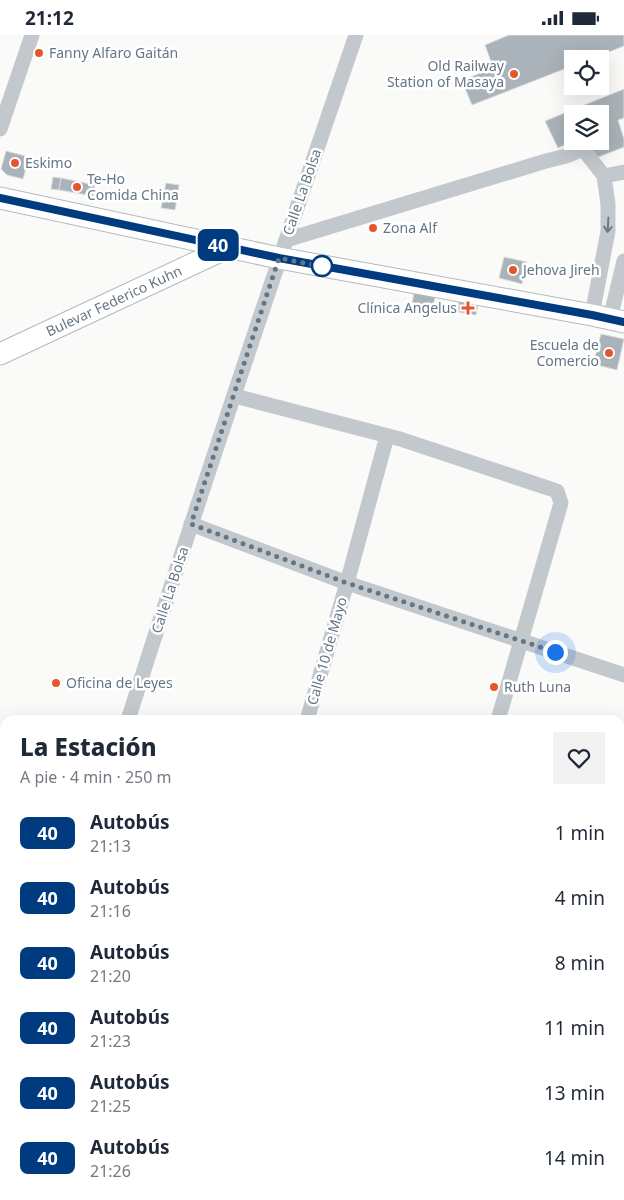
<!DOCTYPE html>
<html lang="es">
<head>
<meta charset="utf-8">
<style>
	body { margin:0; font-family:"Noto Sans",sans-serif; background:#f2f2f3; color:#1f2937; height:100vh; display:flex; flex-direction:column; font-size:19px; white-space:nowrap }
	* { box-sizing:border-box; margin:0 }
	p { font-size:16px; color:#747a83 }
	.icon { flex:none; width:28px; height:28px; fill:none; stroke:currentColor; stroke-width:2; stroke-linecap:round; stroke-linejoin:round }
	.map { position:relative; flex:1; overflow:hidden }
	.drawer { position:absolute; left:0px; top:680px; width:625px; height:485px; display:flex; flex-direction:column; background:#fff; border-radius:15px 15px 0 0; box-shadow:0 5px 20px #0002 }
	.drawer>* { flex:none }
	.badge { padding:0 10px; border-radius:8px; font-size:18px; line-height:32px }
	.fabs { position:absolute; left:564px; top:15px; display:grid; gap:10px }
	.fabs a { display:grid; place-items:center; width:45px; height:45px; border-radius:0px; background:#fff; box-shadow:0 5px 20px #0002; font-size:25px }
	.you { position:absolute; width:25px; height:25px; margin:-12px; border:4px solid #fff; border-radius:50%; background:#1a73e8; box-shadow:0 0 0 8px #1a73e833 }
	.map>.badge { position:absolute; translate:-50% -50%; box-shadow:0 0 0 2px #fff }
	.round { display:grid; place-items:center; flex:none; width:52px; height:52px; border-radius:0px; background:#f2f2f3 }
	.head { display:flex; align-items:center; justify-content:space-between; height:85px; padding:0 20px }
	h1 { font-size:24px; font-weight:800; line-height:38px }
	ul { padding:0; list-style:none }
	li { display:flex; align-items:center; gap:15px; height:65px; padding:0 20px }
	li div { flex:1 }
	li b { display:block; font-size:19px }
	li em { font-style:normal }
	li .badge { min-width:55px; font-weight:700; text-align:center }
	.status { display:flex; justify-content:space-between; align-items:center; height:35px; padding:0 25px; background:#fff; direction:ltr }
	.status svg { height:14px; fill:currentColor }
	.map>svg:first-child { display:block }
	.building { fill:#aab3b9; stroke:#dcdcda }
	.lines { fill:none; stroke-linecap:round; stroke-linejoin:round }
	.secondary-casing { stroke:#b3babf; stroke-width:23 }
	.street { stroke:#c3c8cc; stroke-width:15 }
	.secondary { stroke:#fff; stroke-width:21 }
	.oneway { stroke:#6a7a87 }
	.line-casing { stroke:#fff; stroke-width:11 }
	.line { stroke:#003b80; stroke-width:8 }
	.walk { stroke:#657683; stroke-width:5; stroke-dasharray:0 9 }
	.poi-dot { fill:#e4572e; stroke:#fff; stroke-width:2 }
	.stop-dot { fill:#fff; stroke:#003b80; stroke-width:2.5 }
	.labels { text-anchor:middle; stroke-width:5; stroke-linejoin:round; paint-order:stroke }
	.poi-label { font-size:14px; fill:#657683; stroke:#fff; text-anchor:start }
	.street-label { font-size:14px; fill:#657683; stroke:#fff }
</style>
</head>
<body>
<div class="status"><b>21:12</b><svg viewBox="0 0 49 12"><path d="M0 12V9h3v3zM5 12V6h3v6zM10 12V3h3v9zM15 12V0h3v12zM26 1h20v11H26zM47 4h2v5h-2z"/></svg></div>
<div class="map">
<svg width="624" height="1165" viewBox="0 0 624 1165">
	<rect width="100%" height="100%" fill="#fafaf8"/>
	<g class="building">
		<path d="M509,0H624V11L591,24H572V31L472,70L462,46L493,32L485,10Z"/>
		<path d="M624,54V83L618,85L624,104V112L596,123L588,106H600V79H572V106H574L558,113L545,86Z"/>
		<path d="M6,116L29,122L23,144L7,140L1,134Z"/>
		<path d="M53,142L61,143L59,155L51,154Z"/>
		<path d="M61,143L95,150L93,161L59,155Z"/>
		<path d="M166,148L179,150L175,175L161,173Z"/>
		<path d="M504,222L527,227L522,249L499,243Z"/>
		<path d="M414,258L435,261L432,280L411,276Z"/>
		<path d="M459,266L478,269L476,280L457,277Z"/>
		<path d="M601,299L624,304L617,335L593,329Z"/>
	</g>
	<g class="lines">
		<defs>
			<g id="secondary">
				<path d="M0,163L279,223L592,280L624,287"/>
				<path d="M0,319L229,212"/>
			</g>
		</defs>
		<use href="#secondary" class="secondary-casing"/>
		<g class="street">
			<path d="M0,94L32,0"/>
			<path d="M604,141L624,137"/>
			<path d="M286,205L546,126L566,121L583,114L604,141L608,169V196L592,280"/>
			<path d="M610,284L624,226"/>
			<path d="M235,361L400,404L557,456L561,468L498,685"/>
			<path d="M191,489L347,548L624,640"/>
			<path d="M128,685C201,456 278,227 356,0"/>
			<path d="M307,685L347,548L387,401"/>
			<path d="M0,725L5,726"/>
			<path d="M620,917L624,907"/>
			<path d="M0,919L5,920"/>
			<path d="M0,1035L5,1036"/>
			<path d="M0,1096L5,1080"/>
			<path d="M0,1151L5,1152"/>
			<path d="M32,1160L50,1165"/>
			<path d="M417,1160L431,1165"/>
			<path d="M165,1165L167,1160"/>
			<path d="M554,1165L555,1160"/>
		</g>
		<use href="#secondary" class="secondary"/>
	</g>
	<defs><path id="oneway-shaft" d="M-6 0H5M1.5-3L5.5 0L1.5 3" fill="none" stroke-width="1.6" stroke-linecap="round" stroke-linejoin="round" transform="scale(1.25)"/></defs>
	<use class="oneway" href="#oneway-shaft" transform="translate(608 190) rotate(93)"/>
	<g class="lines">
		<defs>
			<path id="line" d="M0,163L279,223L592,280L624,287"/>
		</defs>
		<use href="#line" class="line-casing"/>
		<use href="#line" class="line"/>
		<path class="walk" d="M322,231L330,233L279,223L191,489L347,548L555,617"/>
	</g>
	<g class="poi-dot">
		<circle cx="39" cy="18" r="5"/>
		<circle cx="514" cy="39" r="5"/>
		<circle cx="15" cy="128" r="5"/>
		<circle cx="77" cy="152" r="5"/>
		<circle cx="373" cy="193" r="5"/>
		<circle cx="513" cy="235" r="5"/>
		<path d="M465.5 265.5h5v5h5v5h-5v5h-5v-5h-5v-5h5z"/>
		<circle cx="609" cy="318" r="5"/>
		<circle cx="56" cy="648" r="5"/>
		<circle cx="494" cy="652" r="5"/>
	</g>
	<circle class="stop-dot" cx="322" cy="231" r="10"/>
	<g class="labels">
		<g class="poi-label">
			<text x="49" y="23">Fanny Alfaro Gaitán</text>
			<text x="504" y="36" text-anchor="end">Old Railway<tspan x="504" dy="16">Station of Masaya</tspan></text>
			<text x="25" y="133">Eskimo</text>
			<text x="87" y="149">Te-Ho<tspan x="87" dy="16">Comida China</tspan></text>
			<text x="383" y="198">Zona Alf</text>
			<text x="523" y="240">Jehova Jireh</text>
			<text x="457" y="278" text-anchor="end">Clínica Angelus</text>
			<text x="599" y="315" text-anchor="end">Escuela de<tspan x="599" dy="16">Comercio</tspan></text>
			<text x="66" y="653">Oficina de Leyes</text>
			<text x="504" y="657">Ruth Luna</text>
		</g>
		<g class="street-label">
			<text transform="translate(302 157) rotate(-71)" y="5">Calle La Bolsa</text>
			<text transform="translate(114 266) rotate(-25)" y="5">Bulevar Federico Kuhn</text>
			<text transform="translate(170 555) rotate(-72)" y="5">Calle La Bolsa</text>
			<text transform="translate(327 616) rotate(-74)" y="5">Calle 10 de Mayo</text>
		</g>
	</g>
</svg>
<div class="fabs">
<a><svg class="icon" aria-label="locate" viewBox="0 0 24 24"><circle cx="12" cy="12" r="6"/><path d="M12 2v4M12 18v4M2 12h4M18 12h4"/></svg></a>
<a><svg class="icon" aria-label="layers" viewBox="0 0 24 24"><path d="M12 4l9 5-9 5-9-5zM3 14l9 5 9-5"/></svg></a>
</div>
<div class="you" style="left:555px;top:617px"></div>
<b class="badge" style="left:218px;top:210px;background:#003b80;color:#fff">40</b>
<section class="drawer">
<div class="head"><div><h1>La Estación</h1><p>A pie · 4 min · 250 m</p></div><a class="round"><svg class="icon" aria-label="heart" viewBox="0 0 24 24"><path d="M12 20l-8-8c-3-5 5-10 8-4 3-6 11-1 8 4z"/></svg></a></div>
<ul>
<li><span class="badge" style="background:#003b80;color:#fff">40</span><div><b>Autobús</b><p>21:13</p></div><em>1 min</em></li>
<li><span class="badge" style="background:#003b80;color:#fff">40</span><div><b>Autobús</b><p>21:16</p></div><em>4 min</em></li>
<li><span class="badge" style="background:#003b80;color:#fff">40</span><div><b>Autobús</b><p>21:20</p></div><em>8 min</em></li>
<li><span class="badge" style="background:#003b80;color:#fff">40</span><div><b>Autobús</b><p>21:23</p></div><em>11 min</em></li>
<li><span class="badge" style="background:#003b80;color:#fff">40</span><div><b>Autobús</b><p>21:25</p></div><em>13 min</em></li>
<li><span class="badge" style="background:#003b80;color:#fff">40</span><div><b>Autobús</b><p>21:26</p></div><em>14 min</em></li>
</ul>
</section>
</div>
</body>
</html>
